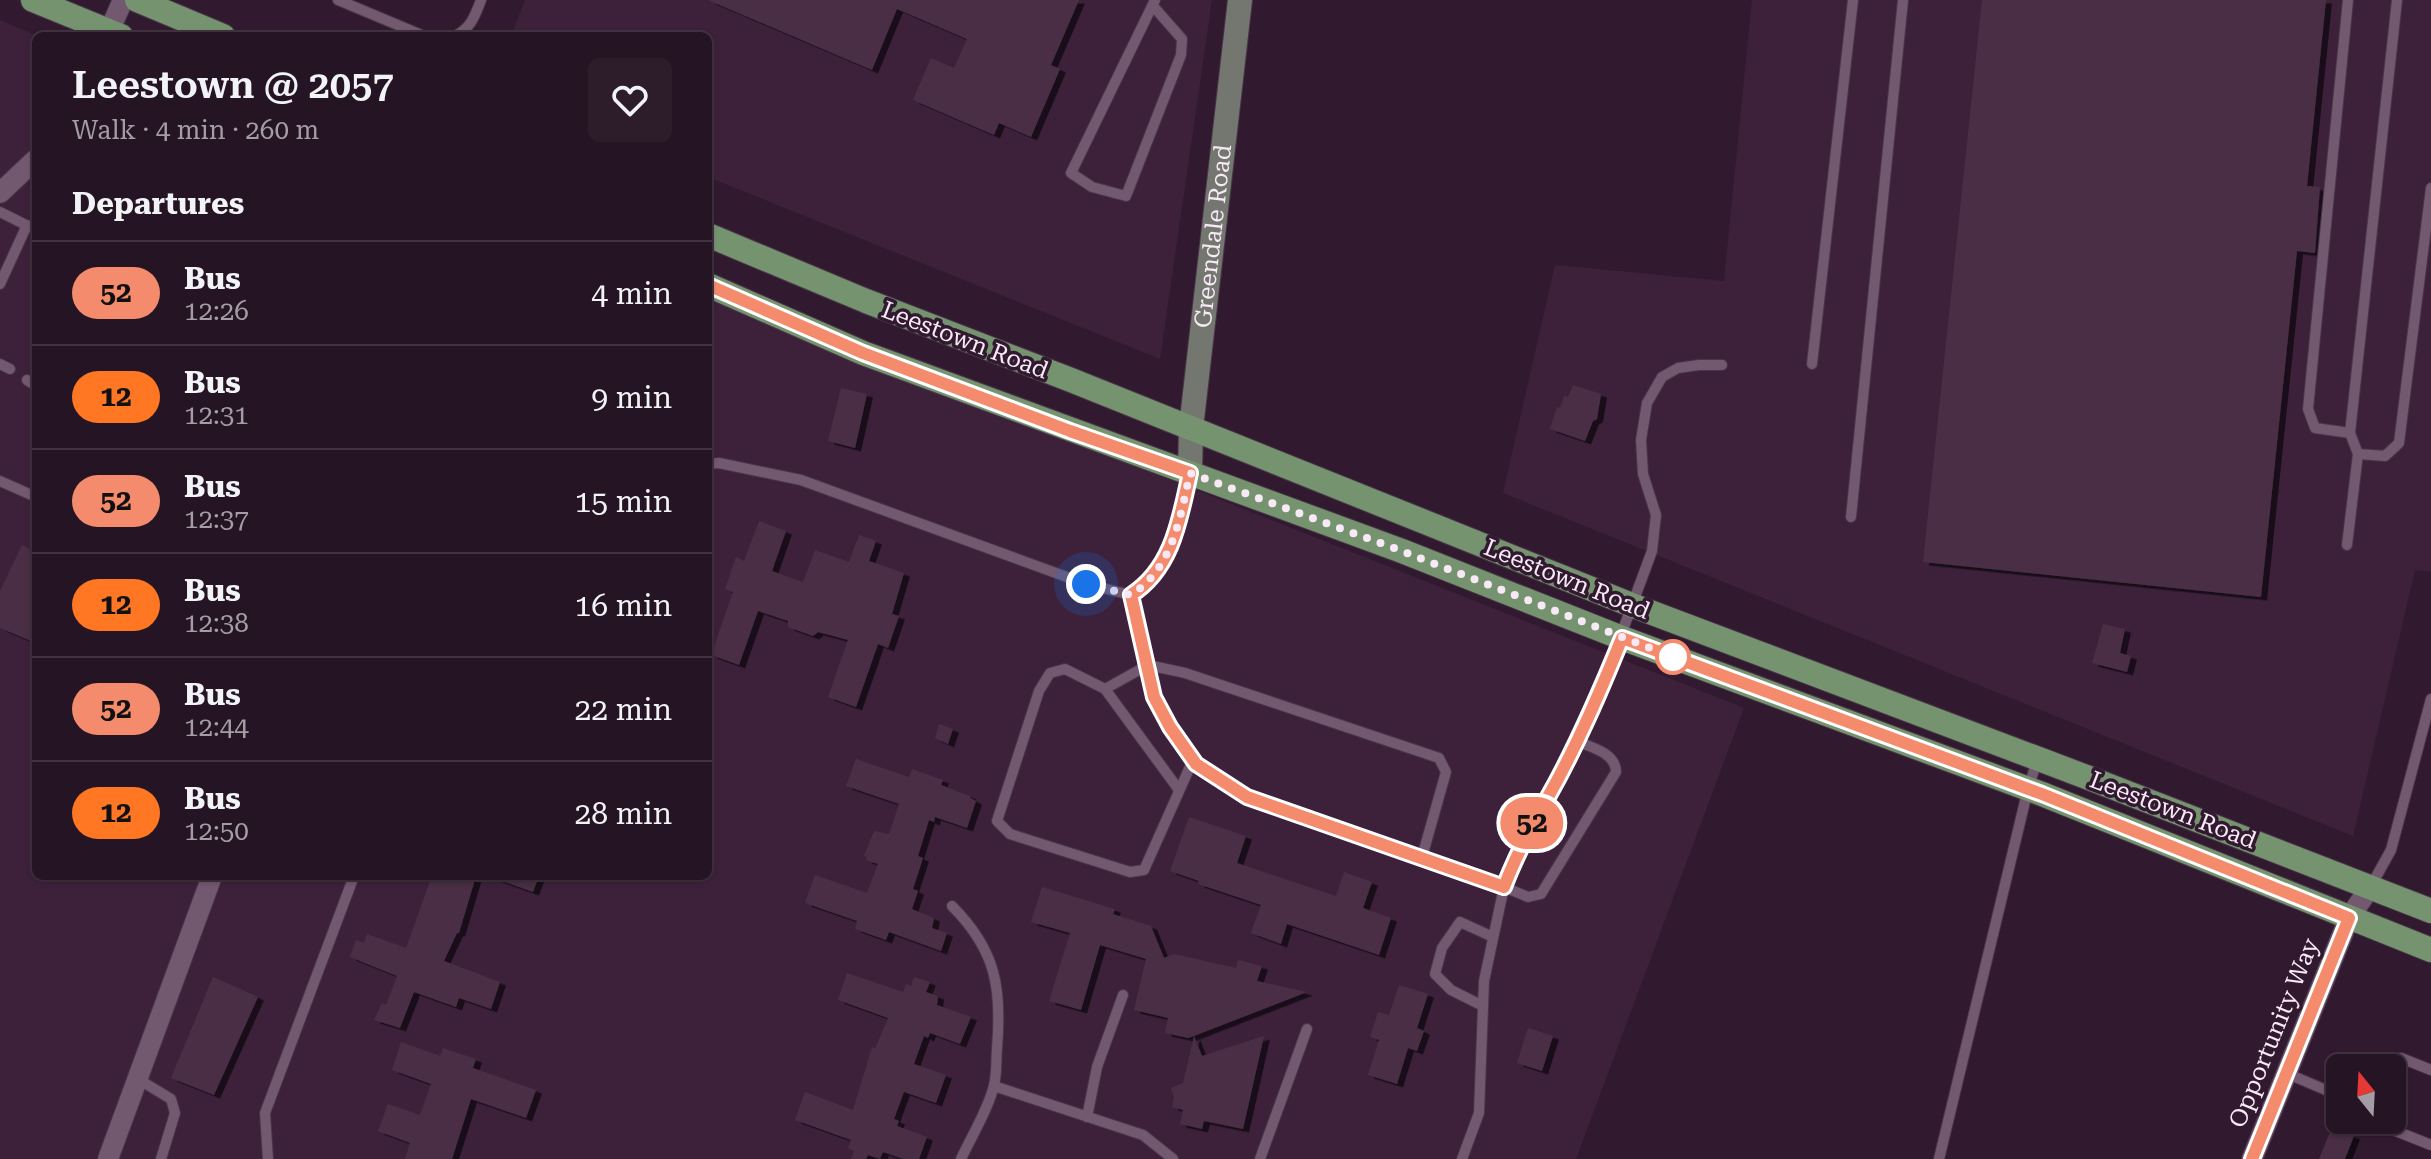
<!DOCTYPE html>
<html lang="en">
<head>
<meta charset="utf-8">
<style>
	body { margin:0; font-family:"Roboto Serif",serif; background:#2d1d2b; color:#f1f3f6; height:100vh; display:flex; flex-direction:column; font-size:30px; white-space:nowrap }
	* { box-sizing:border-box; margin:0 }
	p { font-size:26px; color:#a39ea6 }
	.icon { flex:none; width:44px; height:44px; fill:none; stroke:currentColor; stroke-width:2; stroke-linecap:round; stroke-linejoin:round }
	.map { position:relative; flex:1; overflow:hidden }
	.sheet { position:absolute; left:32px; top:32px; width:680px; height:848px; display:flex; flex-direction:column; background:#251423; border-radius:12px; box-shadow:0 2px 6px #0004,0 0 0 2px #423341 }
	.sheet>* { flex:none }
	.badge { padding:0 16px; border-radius:26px; font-size:28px; line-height:52px }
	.needle { width:52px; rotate:342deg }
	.buttons { position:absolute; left:2326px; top:1054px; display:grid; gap:16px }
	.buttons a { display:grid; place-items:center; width:80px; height:80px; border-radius:12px; background:#251423; box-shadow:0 2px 6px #0004,0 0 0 2px #423341; font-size:40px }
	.you { position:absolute; width:40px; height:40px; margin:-20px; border:6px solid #fff; border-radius:50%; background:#1a73e8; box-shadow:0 0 0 12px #1a73e833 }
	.map>.badge { position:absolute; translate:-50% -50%; box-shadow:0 0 0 4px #fff }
	h2 { padding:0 40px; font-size:30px; line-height:72px }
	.round { display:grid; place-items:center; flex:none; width:84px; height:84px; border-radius:12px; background:#2d1d2b }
	.headline { display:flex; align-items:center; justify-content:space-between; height:136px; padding:0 40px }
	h1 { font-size:38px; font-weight:600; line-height:60px }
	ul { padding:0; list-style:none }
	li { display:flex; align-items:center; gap:24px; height:104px; padding:0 40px; border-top:2px solid #423341 }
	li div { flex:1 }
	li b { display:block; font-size:30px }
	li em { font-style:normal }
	li .badge { min-width:88px; font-weight:700; text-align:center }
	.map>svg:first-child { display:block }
	.built { fill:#3d213b }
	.building { fill:#482f45; filter:url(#shadow) }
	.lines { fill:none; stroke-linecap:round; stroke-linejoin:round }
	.lane-casing { stroke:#493648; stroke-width:12 }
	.street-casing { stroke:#493648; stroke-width:22 }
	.secondary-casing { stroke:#493648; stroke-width:26 }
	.primary-casing { stroke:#493648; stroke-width:26 }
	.lane { stroke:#735970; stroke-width:10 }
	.street { stroke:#735970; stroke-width:20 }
	.secondary { stroke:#747670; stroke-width:24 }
	.primary { stroke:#769370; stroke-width:24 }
	.line-casing { stroke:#fff; stroke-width:18 }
	.line { stroke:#f58b6d; stroke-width:12 }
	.walk { stroke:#f8e9f6; stroke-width:8; stroke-dasharray:0 14.4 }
	.stop-dot { fill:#fff; stroke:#f58b6d; stroke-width:4 }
	.labels { text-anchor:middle; stroke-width:7; stroke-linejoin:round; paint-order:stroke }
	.street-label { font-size:24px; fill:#f8e9f6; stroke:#311a2f }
</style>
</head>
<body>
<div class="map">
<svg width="2431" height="1159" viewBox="0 0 2431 1159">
	<defs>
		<filter id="shadow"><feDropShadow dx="6" dy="3.5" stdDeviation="0" flood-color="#0009"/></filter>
	</defs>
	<rect width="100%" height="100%" fill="#311a2f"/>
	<g class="built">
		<path d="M525,0H1212L1160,359L708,177V36H511Z"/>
		<path d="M1752,0H2431V572L2415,570L2353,836L1503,493L1555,265L1724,281Z"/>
		<path d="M0,20L37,36L36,876H708V296L1744,708L1576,1159H0Z"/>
	</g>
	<g class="building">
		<path d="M708,0H1079L1051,65L1060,69L1031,137L999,123L994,135L913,100L931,58L954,68L967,39L897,9L872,70Z"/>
		<path d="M1982,0H2326L2307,186L2320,187L2315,253L2297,251L2261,597L1923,562Z"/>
		<path d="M1573,385L1601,394L1597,419L1593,421L1585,441L1550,429L1557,407L1560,408L1564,396L1568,397Z"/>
		<path d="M841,388L867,394L855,448L828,441Z"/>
		<path d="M759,521L786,531L772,571L803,582L815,550L849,562L859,535L876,541L869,561L904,573L892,614L899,616L888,648L878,644L856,707L828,697L848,640L818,632L813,636L788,627V621L758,611L739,665L711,655L733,592L725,589L736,557L744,561Z"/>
		<path d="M22,545L36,552V643L0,628V591Z"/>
		<path d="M2103,624L2125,629L2120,653L2131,656L2127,672L2092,663Z"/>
		<path d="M939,724L953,729L948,744L935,738Z"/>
		<path d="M856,759L909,777L912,769L943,780L941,785L970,796V798L976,801L967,828L935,817L934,822L929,820L918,856L923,858L913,889L918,891L912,909L934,918L932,928L947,933L941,951L889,932L886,940L855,929L857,921L805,903L815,875L867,893L878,864L866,860L867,857L864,856L874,831L889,834L899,804L846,786Z"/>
		<path d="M1189,817L1246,836L1237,863L1336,896L1344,872L1372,882L1363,908L1391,918L1379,955L1287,924L1281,944L1251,933L1261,905L1198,884L1199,881L1170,871Z"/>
		<path d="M432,876H476L459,933H457L444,961L500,982L491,1009L459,998L456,1007L414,992L400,1028L374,1020L382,1003L386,1005L397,976L350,957L356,940L364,943L367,934L406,948Z"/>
		<path d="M494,876H539L533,892L494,878Z"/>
		<path d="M1042,887L1115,909L1113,914L1151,926L1164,958L1174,954L1236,968L1238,960L1262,966L1257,981L1307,992L1194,1036L1202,1056L1264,1036L1243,1129L1204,1121L1202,1129L1180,1124L1183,1110L1172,1107L1174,1097L1171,1088L1183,1083L1194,1036L1188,1038L1165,1033L1168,1018L1134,1010L1146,959L1100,945L1081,1010L1049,1001L1070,933L1031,922Z"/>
		<path d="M847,973L903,992L906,984L911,986L914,977L930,982L926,992L938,996L937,1005L971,1017L960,1044L930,1033L928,1038L924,1036L914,1064L946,1075L936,1103L904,1092L894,1119L899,1121L897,1126L927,1137L919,1159H903L883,1152L880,1159L868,1155L866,1159H851L854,1151L848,1148L851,1140L795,1120L805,1092L853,1110L872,1047L875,1049L888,1018L838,1000Z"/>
		<path d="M213,977L258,997L214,1095L171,1078Z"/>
		<path d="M1399,985L1428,994L1417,1028L1424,1031L1417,1051L1408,1048L1397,1084L1368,1075L1379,1040L1370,1037L1378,1012L1389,1015Z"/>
		<path d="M1528,1028L1553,1036L1542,1071L1517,1063Z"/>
		<path d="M401,1042L440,1056L443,1048L476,1059L473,1068L536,1090L526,1118L471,1099L452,1159H405L410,1143L378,1131L388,1104L420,1115L431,1084L392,1070Z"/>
		<path d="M2332,1127L2354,1136L2345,1159H2319Z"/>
	</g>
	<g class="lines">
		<defs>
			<g id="lane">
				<path d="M338,0L424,36"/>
				<path d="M2348,0L2308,409L2315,428L2350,433"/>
				<path d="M2397,0L2350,433L2358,454L2385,456L2399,443L2431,188"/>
				<path d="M1153,6L1182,39L1181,55L1126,196L1092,187L1071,173L1155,0"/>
				<path d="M455,36C471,28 475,16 481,0"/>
				<path d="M0,212L36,230"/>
				<path d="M0,284L27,225"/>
				<path d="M0,364L10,369"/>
				<path d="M1812,364L1853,0"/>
				<path d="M27,380L36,386"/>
				<path d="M708,464L719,463L801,480L1086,584L1131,595C1173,568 1179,519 1190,473"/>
				<path d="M0,481L36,497"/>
				<path d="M1851,517L1903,0"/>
				<path d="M2347,545L2358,454"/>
				<path d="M1131,595L1154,697L1170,727L1196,764L1247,797L1504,887L1519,847L1548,797L1597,700L1652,551L1656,515L1643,474L1641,440L1647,403L1662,377L1678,368L1699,365H1722"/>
				<path d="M1105,689L1179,790"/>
				<path d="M1193,760L1144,870L1130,872L1010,834L997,821L1039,691L1050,673L1065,669L1105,689L1148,665L1185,673L1439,758L1446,772L1422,857"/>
				<path d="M2371,886L2391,850L2431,699"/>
				<path d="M952,906C996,950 1002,988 997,1048C996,1060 997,1074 994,1085C989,1108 971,1137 961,1159"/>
				<path d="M1483,1006L1451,990L1435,974L1442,948L1460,922L1493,937"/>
				<path d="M2385,1068L2401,1058L2431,1070"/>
				<path d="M2286,1073L2340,1096"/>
				<path d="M138,1079L171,1099L175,1113L161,1159"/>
				<path d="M994,1086L1143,1135L1173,1159"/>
				<path d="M1087,1117L1097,1067L1123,995"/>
				<path d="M2368,1120L2431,1145"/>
				<path d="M268,1159L265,1113L354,876"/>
				<path d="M1260,1159L1307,1029"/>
				<path d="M1462,1159L1479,1113L1484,981L1504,887L1528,897L1541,894L1616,772C1616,753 1591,747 1576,741"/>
				<path d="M1939,1159L2028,789L2038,758"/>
			</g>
			<g id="street">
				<path d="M107,36L123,0"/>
				<path d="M0,193L36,159"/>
				<path d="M108,1159L212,876"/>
				<path d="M2252,1159L2349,918L2371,886"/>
			</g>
			<g id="secondary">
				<path id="s1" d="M1190,473L1191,428L1240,0"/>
			</g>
			<g id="primary">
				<path d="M33,0L121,36"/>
				<path d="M137,0L223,36"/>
				<path d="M708,235L866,301L1071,380L1634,606L2089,778L2431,911"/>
				<path d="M708,285L863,353L1402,551L1622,638L2042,794L2431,950"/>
			</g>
		</defs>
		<use href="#lane" class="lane-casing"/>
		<use href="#street" class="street-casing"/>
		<use href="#secondary" class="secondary-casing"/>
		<use href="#primary" class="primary-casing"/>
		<use href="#lane" class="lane"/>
		<use href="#street" class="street"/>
		<use href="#secondary" class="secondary"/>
		<use href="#primary" class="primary"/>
	</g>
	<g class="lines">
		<defs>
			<path id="line" d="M708,285L863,353L1070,431L1190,473C1180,518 1173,568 1131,595L1154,697L1170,727L1196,764L1247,797L1504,887C1516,855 1531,827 1548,797C1577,746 1600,692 1622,638L2042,794L2349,918L2252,1159"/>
		</defs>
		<use href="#line" class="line-casing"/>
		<use href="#line" class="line"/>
		<path class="walk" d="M1086,584L1131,595C1173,568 1180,518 1190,473L1402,551L1673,657"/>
	</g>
	<circle class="stop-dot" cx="1673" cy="657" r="16"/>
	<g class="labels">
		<g class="street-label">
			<text dy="8" stroke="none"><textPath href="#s1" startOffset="238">Greendale Road</textPath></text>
			<text transform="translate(965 340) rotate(21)" y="8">Leestown Road</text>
			<text transform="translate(1567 579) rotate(22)" y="8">Leestown Road</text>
			<text transform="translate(2173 810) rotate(21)" y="8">Leestown Road</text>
			<text transform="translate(2274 1033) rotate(-68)" y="8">Opportunity Way</text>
		</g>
	</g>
</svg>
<div class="buttons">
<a><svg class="needle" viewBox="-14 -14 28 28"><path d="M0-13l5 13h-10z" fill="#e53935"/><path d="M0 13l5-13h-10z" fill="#a39ea6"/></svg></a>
</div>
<div class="you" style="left:1086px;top:584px"></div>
<b class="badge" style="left:1532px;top:823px;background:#f58b6d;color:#111">52</b>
<section class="sheet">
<div class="headline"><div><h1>Leestown @ 2057</h1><p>Walk · 4 min · 260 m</p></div><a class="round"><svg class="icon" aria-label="heart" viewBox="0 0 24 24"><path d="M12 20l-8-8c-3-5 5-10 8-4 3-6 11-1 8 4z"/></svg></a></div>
<h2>Departures</h2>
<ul>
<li><span class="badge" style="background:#f58b6d;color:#111">52</span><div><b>Bus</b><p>12:26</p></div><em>4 min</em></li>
<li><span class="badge" style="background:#ff7723;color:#111">12</span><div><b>Bus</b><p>12:31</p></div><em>9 min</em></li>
<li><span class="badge" style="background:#f58b6d;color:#111">52</span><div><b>Bus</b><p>12:37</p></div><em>15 min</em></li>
<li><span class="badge" style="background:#ff7723;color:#111">12</span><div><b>Bus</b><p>12:38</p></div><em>16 min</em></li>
<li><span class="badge" style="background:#f58b6d;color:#111">52</span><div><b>Bus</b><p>12:44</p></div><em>22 min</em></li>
<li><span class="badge" style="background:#ff7723;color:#111">12</span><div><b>Bus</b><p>12:50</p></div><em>28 min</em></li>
</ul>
</section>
</div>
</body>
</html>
